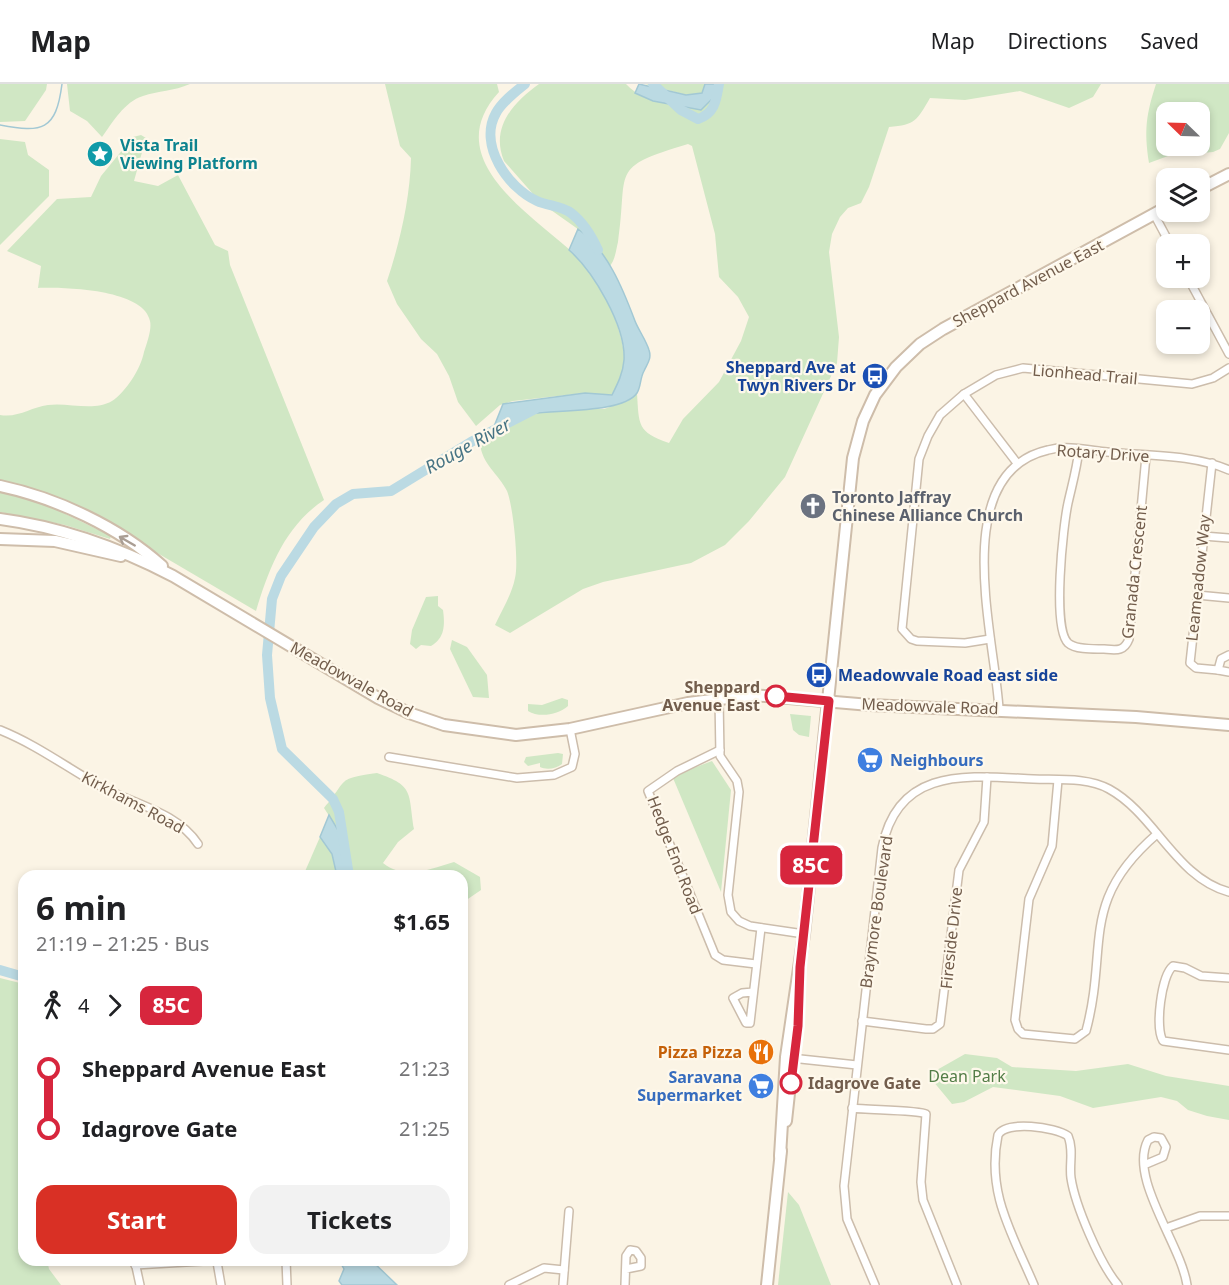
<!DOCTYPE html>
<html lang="en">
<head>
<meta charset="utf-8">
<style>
	body { margin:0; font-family:"Noto Sans",sans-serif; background:#f2f2f2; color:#202124; height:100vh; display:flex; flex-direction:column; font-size:22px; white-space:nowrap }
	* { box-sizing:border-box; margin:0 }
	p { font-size:20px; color:#757577 }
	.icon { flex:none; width:33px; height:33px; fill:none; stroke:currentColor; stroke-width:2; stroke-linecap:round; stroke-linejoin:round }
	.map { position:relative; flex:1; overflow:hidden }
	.details { position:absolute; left:18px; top:786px; width:450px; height:396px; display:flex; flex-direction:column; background:#fff; border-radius:18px; box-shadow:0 3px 9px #0003 }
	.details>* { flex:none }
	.badge { padding:0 12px; border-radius:9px; font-size:21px; line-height:39px }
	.needle { width:39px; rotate:293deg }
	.controls { position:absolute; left:1156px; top:18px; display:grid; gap:12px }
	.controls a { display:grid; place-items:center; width:54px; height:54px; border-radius:12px; background:#fff; box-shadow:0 3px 9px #0003; font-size:30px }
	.map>.badge { position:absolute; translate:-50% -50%; box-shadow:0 0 0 3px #fff }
	.legs { display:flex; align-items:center; gap:9px; height:66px; padding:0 18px; font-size:20px }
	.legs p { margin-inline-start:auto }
	.head { display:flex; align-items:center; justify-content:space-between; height:102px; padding:0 18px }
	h1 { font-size:33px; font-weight:700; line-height:45px }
	.action { display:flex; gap:12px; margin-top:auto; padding:12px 18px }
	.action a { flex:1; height:69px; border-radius:18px; background:#d93025; color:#fff; font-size:24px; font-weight:700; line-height:69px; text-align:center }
	.action a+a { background:#f2f2f2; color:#202124 }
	ul { padding:0 18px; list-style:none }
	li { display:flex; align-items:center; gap:21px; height:60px; font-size:22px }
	li i { display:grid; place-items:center; width:9px; height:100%; margin:0 8px; background:currentColor }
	li i::after { content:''; width:15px; height:15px; margin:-8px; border:4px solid; border-radius:50%; background:#fff }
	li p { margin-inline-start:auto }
	li:first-child i { background:linear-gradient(#0000 50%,currentColor 0) }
	li:last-child i { background:linear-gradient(currentColor 50%,#0000 0) }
	header { display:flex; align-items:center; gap:36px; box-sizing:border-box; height:84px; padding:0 30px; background:#fff; border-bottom:2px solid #e0e0e0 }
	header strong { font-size:28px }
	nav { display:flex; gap:33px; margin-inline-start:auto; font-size:21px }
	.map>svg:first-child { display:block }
	.green { fill:#d0e7c4; fill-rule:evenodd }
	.water { fill:#bbdae3; stroke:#a2c8d4; stroke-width:1.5 }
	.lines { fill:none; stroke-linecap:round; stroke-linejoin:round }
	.stream { stroke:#a2c8d4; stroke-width:1.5 }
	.river { stroke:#bbdae3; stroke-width:10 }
	.minor-casing { stroke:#ccbdac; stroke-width:10 }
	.secondary-casing { stroke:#cebdaa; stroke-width:14 }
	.minor { stroke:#fff; stroke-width:7 }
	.secondary { stroke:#fff; stroke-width:10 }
	.oneway { stroke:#aa9e94 }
	.line-1-casing { stroke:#fff; stroke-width:14 }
	.line-1 { stroke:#d7263d; stroke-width:9 }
	.stop-1-dot { fill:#fff; stroke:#d7263d; stroke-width:3 }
	.labels { text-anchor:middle; stroke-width:4.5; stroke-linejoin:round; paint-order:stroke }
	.culture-label { font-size:16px; font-weight:bold; fill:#0d838f; stroke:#fef8eb; text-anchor:start }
	.street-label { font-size:16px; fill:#725d4c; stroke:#fef8eb }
	.transit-label { font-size:16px; font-weight:bold; fill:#164399; stroke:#fef8eb; text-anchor:end }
	.worship-label { font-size:16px; font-weight:bold; fill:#5b616d; stroke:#fef8eb; text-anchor:start }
	.stop-label { font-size:16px; font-weight:bold; fill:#725d4c; stroke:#fef8eb; text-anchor:end }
	.shop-label { font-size:16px; font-weight:bold; fill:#366cbe; stroke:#fef8eb; text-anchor:start }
	.food-label { font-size:16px; font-weight:bold; fill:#c56008; stroke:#fef8eb; text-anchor:end }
	.park-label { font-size:16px; fill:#537d47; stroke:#fef8eb }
	.water-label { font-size:18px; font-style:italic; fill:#477484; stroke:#fef8eb }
</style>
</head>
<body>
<header>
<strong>Map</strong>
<nav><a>Map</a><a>Directions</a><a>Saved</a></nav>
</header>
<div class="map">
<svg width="1229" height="1201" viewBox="0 0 1229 1201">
	<rect width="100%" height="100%" fill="#fbf4e5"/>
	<g class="green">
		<path d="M0,0H47L46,6L25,37L0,38Z"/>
		<path d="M67,0H190C174,7 158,7 143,12C124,18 113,38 102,53L87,37L70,27Z"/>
		<path d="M385,0H497L499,8C435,78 540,135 582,177C600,195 626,251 624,277C623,290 618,299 612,311L585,309L513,317L500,321L476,342L458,318L449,292L437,270L421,255L397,220L387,197C400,158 410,115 411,74L400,62Z"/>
		<path d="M539,0H626C650,26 685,13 717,10L719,0H1101L1093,13L1069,24L1020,7L965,16L930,14C917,36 916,41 889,43L869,103L861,119L848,124L840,133L832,150L829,168L839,253L837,279L785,393L749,437L725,461L691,479L603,498L583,505L510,549L495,541C502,526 512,510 515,494C519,479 513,421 507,407C498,389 482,381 480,359L513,332L569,325H604L628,317L637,309C639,341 637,348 669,359L683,335L719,298L741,257L749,233L738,213L719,193L715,150L692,62L688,60C607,84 629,86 618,158C616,166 615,177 609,183L592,155L541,119L504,77C490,43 514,18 539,0Z"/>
		<path d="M645,0H705L702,9L686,11Z"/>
		<path d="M1156,0H1229V49L1220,65L1213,68L1168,72L1149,79C1144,46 1146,31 1156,0ZM1167,28H1200V62H1167Z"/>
		<path d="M141,51L146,54L134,97L158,102L178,91L215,161L228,167L230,181L324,416C285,442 269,484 256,527L125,450L0,399V331C19,334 31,323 48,321C68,318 93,328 112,317C126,308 141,284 144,268C147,259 152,245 150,237C144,205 63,203 38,204L41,182L7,167L57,115L91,113L101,92L133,53Z"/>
		<path d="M0,55L25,58L28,71L49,86V112L0,161Z"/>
		<path d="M0,407L47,421L111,452L110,455L65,441L0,428Z"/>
		<path d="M438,512V522L443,526C445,541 445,554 431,562L421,561L416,565L410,560L412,546L426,513Z"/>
		<path d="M452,556L467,563L487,591L489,614L473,613L450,565Z"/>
		<path d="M562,614L568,616V622C558,631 539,634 528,627V620L542,621Z"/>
		<path d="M790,630L811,632L809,653L799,651L793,646Z"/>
		<path d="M558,669L563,670L562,680C556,685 546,686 540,683V679L528,682L524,678L526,673Z"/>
		<path d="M712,677L731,706L721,808L673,694L683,688Z"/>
		<path d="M377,689C415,702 408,709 414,745L398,758L383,779C406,797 429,785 454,778L480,793L481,806L462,819V792H351C350,762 340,749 324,724C349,695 335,695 377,689Z"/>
		<path d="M320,753L332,770L337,792H303Z"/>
		<path d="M0,894L24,900V1176H47L49,1185L61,1201H0Z"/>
		<path d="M965,970L997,974L1012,983L1076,987L1128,980L1166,992L1229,1002V1036L1207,1032L1188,1026L1177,1017L1161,1013L1093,1024L1060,1012L993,1003L964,1018L952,1020L928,991Z"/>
		<path d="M788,1108L799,1121L831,1201H778Z"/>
	</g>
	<g class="water">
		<path d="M639,0L686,11L702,9L705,0H719L717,10L701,26L653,17L635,9Z"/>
		<path d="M578,145C607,165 623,205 635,237C639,247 646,256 649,266C652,275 647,280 644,287C640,294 641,303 637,309C621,332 541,324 512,333C504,335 497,344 491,350L503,320L585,309L612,311C618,299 623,289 624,276C626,242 593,187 569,166Z"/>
		<path d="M329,731C343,754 350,765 351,792H337L332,770L320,753Z"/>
		<path d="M348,1176H371L397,1201H342L339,1197L344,1185L340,1178Z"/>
	</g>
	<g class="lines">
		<path class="stream" d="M0,41C42,49 56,47 62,0"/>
		<g class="river">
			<path d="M525,0C515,8 502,18 496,29C478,61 508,104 537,117C548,122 562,122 571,129C583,138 592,153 598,166"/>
			<path d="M653,0L681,26L698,35C715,29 716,17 719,0"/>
			<path d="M349,792L339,728L333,715L282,665L270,614L267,571L272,515L281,492L314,443L336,420L353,410L391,407L471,358L535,325"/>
			<path d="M0,886L24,893"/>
		</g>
		<defs>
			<g id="minor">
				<path d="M1154,130L1170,160"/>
				<path d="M1188,194L1229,270"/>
				<path d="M964,310L1017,379"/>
				<path d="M1079,365C1077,384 1072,401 1068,419C1063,442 1052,544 1068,559C1076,566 1094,565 1104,565C1116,566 1124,568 1129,555L1146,372"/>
				<path d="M1212,379L1190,579L1196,584L1218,586"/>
				<path d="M1203,452L1229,454"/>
				<path d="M1197,511L1229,514"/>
				<path d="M990,555L965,559L917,557L911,555L902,545L919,375L928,352L940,331L964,310L996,291L1023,284L1192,300L1213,294L1229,284"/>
				<path d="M1229,571L1221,575L1218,586L1229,588"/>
				<path d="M719,614L720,672L737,697L739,708L728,811L731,828L739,837L750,842L804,850"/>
				<path d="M999,625C995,554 947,389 1048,366C1067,361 1088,366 1107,368C1146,372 1193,370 1229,386"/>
				<path d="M0,646C37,661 66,683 100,702C133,720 177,728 198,760"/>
				<path d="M720,666L677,687L648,707L715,871L723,876L756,880"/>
				<path d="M389,673L517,694L554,691L572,683L575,670L570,645"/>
				<path d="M1058,696L1052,762L1029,815L1015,936L1018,945L1023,950L1075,955L1086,947C1109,862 1078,818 1157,750"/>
				<path d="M1229,894L1201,892L1185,884L1173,882C1161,892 1155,944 1163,957L1229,966"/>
				<path d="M753,908L742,909L733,914L746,939H750L761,844"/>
				<path d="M862,937L926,945H933L940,940L959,786L984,738L987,693"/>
				<path d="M791,974L857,981"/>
				<path d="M852,1024C866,1026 919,1026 926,1030L921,1098L923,1116L957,1201"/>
				<path d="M1144,1081L1163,1073L1166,1063L1161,1054L1154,1053L1148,1056C1128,1094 1181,1160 1187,1201"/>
				<path d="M1166,1144L1200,1132H1229"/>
				<path d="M286,1176L287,1201"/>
				<path d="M135,1178L140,1201"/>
				<path d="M217,1178L221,1201"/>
				<path d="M135,1181L220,1176"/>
				<path d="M509,1201L544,1184L564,1186"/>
				<path d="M563,1201L569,1127"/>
				<path d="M625,1201L626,1172L630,1166L636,1167L641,1174V1182L626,1185"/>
				<path d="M875,1201L847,1135L844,1102L882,764C898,682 968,692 1033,695C1057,696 1087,693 1109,705C1155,730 1176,794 1229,808"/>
				<path d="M1034,1201C1012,1149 986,1109 998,1051C1006,1036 1055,1043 1068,1052C1074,1066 1069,1080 1071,1094C1075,1121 1100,1180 1118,1201"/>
			</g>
			<g id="secondary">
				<path d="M1200,105L1229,90"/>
				<path d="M0,402C56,414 119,443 162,482"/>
				<path d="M0,435C61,443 119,464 173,492L378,614L409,629L444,641L516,651L570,645L688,619L752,611L870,621L1136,633L1229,641"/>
				<path d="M0,455L55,457L121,472"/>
				<path d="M786,1037L798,927"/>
				<path d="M780,1072L786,973L804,850L853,374L863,337L875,311L896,283L920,260L943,245L1167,123"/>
				<path d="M767,1201L781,1067"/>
			</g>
		</defs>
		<use href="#minor" class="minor-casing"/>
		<use href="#secondary" class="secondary-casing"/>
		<use href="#minor" class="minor"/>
		<use href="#secondary" class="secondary"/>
	</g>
	<defs><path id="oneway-shaft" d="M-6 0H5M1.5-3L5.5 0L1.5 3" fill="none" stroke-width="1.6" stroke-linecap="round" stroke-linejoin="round" transform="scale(1.5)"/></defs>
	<use class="oneway" href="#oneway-shaft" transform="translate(127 457) rotate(-150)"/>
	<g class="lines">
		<defs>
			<path id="line-1" d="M776,612L829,617L800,883L798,942L791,999"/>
		</defs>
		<use href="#line-1" class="line-1-casing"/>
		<use href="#line-1" class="line-1"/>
	</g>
	<defs>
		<symbol id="sight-disc" viewBox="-11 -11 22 22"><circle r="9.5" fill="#0f9aa8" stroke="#fef8eb"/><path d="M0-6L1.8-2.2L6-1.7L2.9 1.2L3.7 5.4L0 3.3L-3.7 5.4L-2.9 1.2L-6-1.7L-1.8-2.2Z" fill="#fff"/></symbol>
		<symbol id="bus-disc" viewBox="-11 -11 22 22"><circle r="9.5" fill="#1a4fb4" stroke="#fef8eb"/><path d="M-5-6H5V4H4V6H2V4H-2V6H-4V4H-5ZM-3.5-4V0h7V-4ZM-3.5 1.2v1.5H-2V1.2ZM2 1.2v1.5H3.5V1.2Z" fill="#fff"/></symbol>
		<symbol id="church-disc" viewBox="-11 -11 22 22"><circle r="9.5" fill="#6b7280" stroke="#fef8eb"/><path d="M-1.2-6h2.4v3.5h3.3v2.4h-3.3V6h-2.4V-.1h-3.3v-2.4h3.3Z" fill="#fff"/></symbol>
		<symbol id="supermarket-disc" viewBox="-11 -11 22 22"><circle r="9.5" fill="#3f7fe0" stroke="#fef8eb"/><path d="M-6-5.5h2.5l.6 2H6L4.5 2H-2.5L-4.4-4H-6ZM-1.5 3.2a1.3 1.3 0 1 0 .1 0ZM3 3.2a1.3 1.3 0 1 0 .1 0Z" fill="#fff"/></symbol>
		<symbol id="restaurant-disc" viewBox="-11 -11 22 22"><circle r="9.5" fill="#e8710a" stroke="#fef8eb"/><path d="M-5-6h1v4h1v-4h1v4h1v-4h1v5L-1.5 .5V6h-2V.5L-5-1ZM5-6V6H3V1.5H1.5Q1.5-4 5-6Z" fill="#fff"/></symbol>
	</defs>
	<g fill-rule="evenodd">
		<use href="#sight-disc" x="85" y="55" width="30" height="30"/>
		<use href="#bus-disc" x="860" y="277" width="30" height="30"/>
		<use href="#church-disc" x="798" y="407" width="30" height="30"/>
		<use href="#bus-disc" x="804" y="576" width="30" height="30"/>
		<use href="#supermarket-disc" x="855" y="661" width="30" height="30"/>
		<use href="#restaurant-disc" x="746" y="953" width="30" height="30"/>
		<use href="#supermarket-disc" x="746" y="987" width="30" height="30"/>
	</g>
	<g class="stop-1-dot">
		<circle cx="776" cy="612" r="10"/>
		<circle cx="791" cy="999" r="10"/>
	</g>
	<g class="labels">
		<g class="culture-label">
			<text x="120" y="67">Vista Trail<tspan x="120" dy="18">Viewing Platform</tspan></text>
		</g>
		<g class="street-label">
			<text transform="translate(1028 199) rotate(-28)" y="6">Sheppard Avenue East</text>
			<text transform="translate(1085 290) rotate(5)" y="6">Lionhead Trail</text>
			<text transform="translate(1103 369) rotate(4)" y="6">Rotary Drive</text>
			<text transform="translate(1134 488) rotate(-84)" y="6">Granada Crescent</text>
			<text transform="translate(1198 494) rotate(-84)" y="6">Leameadow Way</text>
			<text transform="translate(352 595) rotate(29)" y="6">Meadowvale Road</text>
			<text transform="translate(930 622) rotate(2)" y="6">Meadowvale Road</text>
			<text transform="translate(133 718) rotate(28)" y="6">Kirkhams Road</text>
			<text transform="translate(675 771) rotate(69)" y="6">Hedge End Road</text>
			<text transform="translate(876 828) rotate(-82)" y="6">Braymore Boulevard</text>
			<text transform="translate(951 854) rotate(-84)" y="6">Fireside Drive</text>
		</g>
		<g class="transit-label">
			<text x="856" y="289">Sheppard Ave at<tspan x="856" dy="18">Twyn Rivers Dr</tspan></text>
			<text x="838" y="597" text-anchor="start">Meadowvale Road east side</text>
		</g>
		<g class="worship-label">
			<text x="832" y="419">Toronto Jaffray<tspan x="832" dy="18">Chinese Alliance Church</tspan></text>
		</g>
		<g class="stop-label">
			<text x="760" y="609">Sheppard<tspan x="760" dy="18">Avenue East</tspan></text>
			<text x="808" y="1005" text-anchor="start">Idagrove Gate</text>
		</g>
		<g class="shop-label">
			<text x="890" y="682">Neighbours</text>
			<text x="742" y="999" text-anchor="end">Saravana<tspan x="742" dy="18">Supermarket</tspan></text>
		</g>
		<g class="food-label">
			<text x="742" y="974">Pizza Pizza</text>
		</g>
		<g class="park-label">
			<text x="967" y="998">Dean Park</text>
		</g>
		<g class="water-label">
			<text transform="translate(468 362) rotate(-29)" y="6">Rouge River</text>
		</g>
	</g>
</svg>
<div class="controls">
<a><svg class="needle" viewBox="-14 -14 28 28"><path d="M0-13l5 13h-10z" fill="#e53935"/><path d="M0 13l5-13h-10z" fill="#757577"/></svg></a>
<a><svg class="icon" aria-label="layers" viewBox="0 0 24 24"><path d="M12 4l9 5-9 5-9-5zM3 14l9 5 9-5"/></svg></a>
<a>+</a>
<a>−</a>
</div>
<b class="badge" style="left:811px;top:781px;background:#d7263d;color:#fff">85C</b>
<section class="details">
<div class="head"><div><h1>6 min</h1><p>21:19 – 21:25 · Bus</p></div><b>$1.65</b></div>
<div class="legs"><svg class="icon" aria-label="walk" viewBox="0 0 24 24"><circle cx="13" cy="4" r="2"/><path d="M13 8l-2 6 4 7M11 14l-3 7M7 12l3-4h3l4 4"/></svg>4<svg class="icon" aria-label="forward" viewBox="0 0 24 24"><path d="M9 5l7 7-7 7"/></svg><b class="badge" style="background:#d7263d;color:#fff">85C</b></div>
<ul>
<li><i style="color:#d7263d"></i><b>Sheppard Avenue East</b><p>21:23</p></li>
<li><i style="color:#d7263d"></i><b>Idagrove Gate</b><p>21:25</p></li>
</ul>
<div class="action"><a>Start</a><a>Tickets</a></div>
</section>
</div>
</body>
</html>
